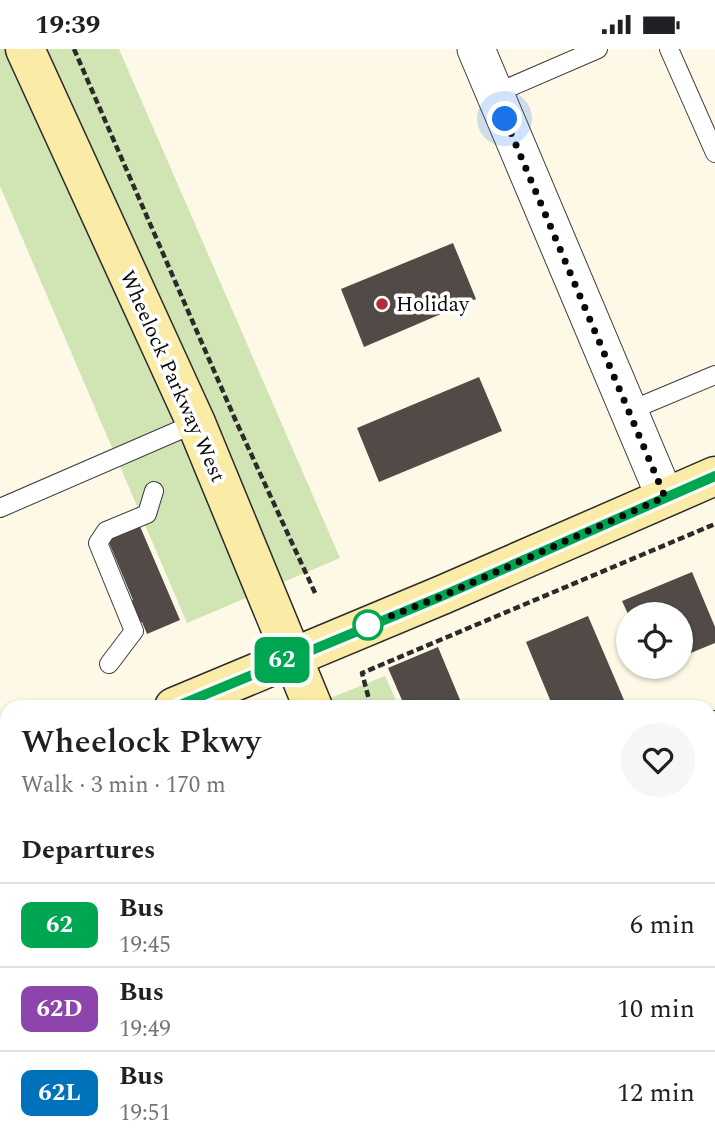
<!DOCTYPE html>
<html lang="en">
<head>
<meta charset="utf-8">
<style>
	body { margin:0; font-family:Spectral,serif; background:#f6f6f6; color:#202124; height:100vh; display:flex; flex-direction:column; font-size:26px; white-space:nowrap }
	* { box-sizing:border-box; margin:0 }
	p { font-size:23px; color:#757577 }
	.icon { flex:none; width:38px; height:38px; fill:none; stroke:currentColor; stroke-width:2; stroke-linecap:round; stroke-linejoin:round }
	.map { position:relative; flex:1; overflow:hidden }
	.sheet { position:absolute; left:0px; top:651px; width:716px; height:448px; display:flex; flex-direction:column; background:#fff; border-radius:21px 21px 0 0; box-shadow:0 2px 5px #0004 }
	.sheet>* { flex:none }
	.badge { padding:0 14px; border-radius:10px; font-size:24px; line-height:46px }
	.controls { position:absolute; left:616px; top:553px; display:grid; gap:14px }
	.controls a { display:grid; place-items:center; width:77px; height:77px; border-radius:50%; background:#fff; box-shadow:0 2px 5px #0004; font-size:35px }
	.you { position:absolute; width:35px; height:35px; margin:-18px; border:5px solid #fff; border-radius:50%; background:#1a73e8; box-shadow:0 0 0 10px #1a73e833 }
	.map>.badge { position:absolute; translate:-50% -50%; box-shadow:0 0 0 4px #fff }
	h2 { padding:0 21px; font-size:26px; line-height:63px }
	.round { display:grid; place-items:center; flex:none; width:74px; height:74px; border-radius:37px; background:#f6f6f6 }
	.head { display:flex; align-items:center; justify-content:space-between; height:119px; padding:0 21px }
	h1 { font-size:33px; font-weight:600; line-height:52px }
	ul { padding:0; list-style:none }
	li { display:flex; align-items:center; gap:21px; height:84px; padding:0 21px; border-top:2px solid #e0e0e0 }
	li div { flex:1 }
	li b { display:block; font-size:26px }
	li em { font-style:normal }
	li .badge { min-width:77px; font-weight:700; text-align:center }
	.status { display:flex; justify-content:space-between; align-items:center; height:49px; padding:0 35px; background:#fff; direction:ltr }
	.status svg { height:19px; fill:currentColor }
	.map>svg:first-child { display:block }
	.green { fill:#d1e5b4 }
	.building { fill:#514a47 }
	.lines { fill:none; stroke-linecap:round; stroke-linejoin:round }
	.lane-casing { stroke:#3c3c3c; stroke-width:20 }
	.street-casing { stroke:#3c3c3c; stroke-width:39 }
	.secondary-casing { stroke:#2b2b2b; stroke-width:41 }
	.path { stroke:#2b2b2b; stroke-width:4.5; stroke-dasharray:7 3.5; stroke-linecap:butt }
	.lane { stroke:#fff; stroke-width:18 }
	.street { stroke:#fff; stroke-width:37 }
	.secondary { stroke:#faeba6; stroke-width:38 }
	.line-casing { stroke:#fff; stroke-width:16 }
	.line { stroke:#00a651; stroke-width:10 }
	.walk { stroke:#090909; stroke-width:7; stroke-dasharray:0 12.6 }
	.poi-dot { fill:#b02b3b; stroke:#fff; stroke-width:2.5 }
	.stop-dot { fill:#fff; stroke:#00a651; stroke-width:3.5 }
	.labels { text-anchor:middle; stroke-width:7; stroke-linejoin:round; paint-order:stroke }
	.poi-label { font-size:21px; fill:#090909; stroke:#fff; text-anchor:start }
	.street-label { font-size:21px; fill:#090909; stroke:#fff }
</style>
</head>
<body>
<div class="status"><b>19:39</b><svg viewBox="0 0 49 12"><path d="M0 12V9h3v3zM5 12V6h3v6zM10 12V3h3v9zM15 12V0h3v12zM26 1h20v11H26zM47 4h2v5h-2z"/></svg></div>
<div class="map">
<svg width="715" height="1099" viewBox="0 0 715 1099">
	<rect width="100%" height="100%" fill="#fef8e7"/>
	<g class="green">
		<path d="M0,0H119L340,509L187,574L0,137Z"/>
		<path d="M385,627L399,658H308Z"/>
		<path d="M407,1092H596L599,1099H410Z"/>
	</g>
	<g class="building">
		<path d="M453,194L476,250L364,298L341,240Z"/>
		<path d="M479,328L502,382L379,433L357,379Z"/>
		<path d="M139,475L180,571L147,585L142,573L136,576L127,554L133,551L107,489Z"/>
		<path d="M692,523L715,578V594L681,608V565H628L622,552Z"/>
		<path d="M588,567L627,658H553L526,593Z"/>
		<path d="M438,598L463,658H405L388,619Z"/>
		<path d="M7,968V1092H46L49,1099H0V971Z"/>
	</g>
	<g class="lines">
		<defs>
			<g id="lane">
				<path d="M669,0L715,104"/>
				<path d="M494,45L598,0"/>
				<path d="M629,362L715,326"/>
				<path d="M0,459L196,374"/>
				<path d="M109,615L134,582L98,494L106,482L147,465L154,442"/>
				<path d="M709,674L715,671"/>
			</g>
			<g id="street">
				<path d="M476,0L665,448"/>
				<path d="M709,917L715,914"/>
				<path d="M280,1099L297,1092"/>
			</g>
			<g id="secondary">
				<path d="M25,0L196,374L313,658"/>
				<path d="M174,658L442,546L715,427"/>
				<path d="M0,733L7,730"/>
				<path d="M496,1092L499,1099"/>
			</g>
		</defs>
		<use href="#lane" class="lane-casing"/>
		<use href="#street" class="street-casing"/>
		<use href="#secondary" class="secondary-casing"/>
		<g class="path">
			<path d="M74,0L235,370L316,546"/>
			<path d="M371,658L362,624L715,475"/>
			<path d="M557,1092L560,1099"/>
		</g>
		<use href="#lane" class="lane"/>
		<use href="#street" class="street"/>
		<use href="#secondary" class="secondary"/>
	</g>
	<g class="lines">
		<defs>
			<path id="line" d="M175,658L442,547L715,427"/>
		</defs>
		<use href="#line" class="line-casing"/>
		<use href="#line" class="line"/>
		<path class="walk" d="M368,576L442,547L665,448L505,70"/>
	</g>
	<circle class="poi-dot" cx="382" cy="255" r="7"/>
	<circle class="stop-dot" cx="368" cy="576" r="14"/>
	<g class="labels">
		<g class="poi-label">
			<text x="396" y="262">Holiday</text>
		</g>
		<g class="street-label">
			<text transform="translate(173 327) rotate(66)" y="7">Wheelock Parkway West</text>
		</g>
	</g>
</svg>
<div class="controls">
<a><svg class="icon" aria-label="locate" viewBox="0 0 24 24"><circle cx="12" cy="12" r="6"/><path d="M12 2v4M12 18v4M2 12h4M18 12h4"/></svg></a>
</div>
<div class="you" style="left:505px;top:70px"></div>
<b class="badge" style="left:282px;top:611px;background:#00a651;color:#fff">62</b>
<section class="sheet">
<div class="head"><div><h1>Wheelock Pkwy</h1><p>Walk · 3 min · 170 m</p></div><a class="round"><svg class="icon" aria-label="heart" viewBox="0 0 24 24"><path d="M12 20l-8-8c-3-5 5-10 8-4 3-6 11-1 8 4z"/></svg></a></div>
<h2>Departures</h2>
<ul>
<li><span class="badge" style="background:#00a651;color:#fff">62</span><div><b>Bus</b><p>19:45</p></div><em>6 min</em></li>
<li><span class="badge" style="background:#8e44ad;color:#fff">62D</span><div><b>Bus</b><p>19:49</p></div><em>10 min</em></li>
<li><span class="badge" style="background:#0072bc;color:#fff">62L</span><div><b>Bus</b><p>19:51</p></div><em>12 min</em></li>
</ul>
</section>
</div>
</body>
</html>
